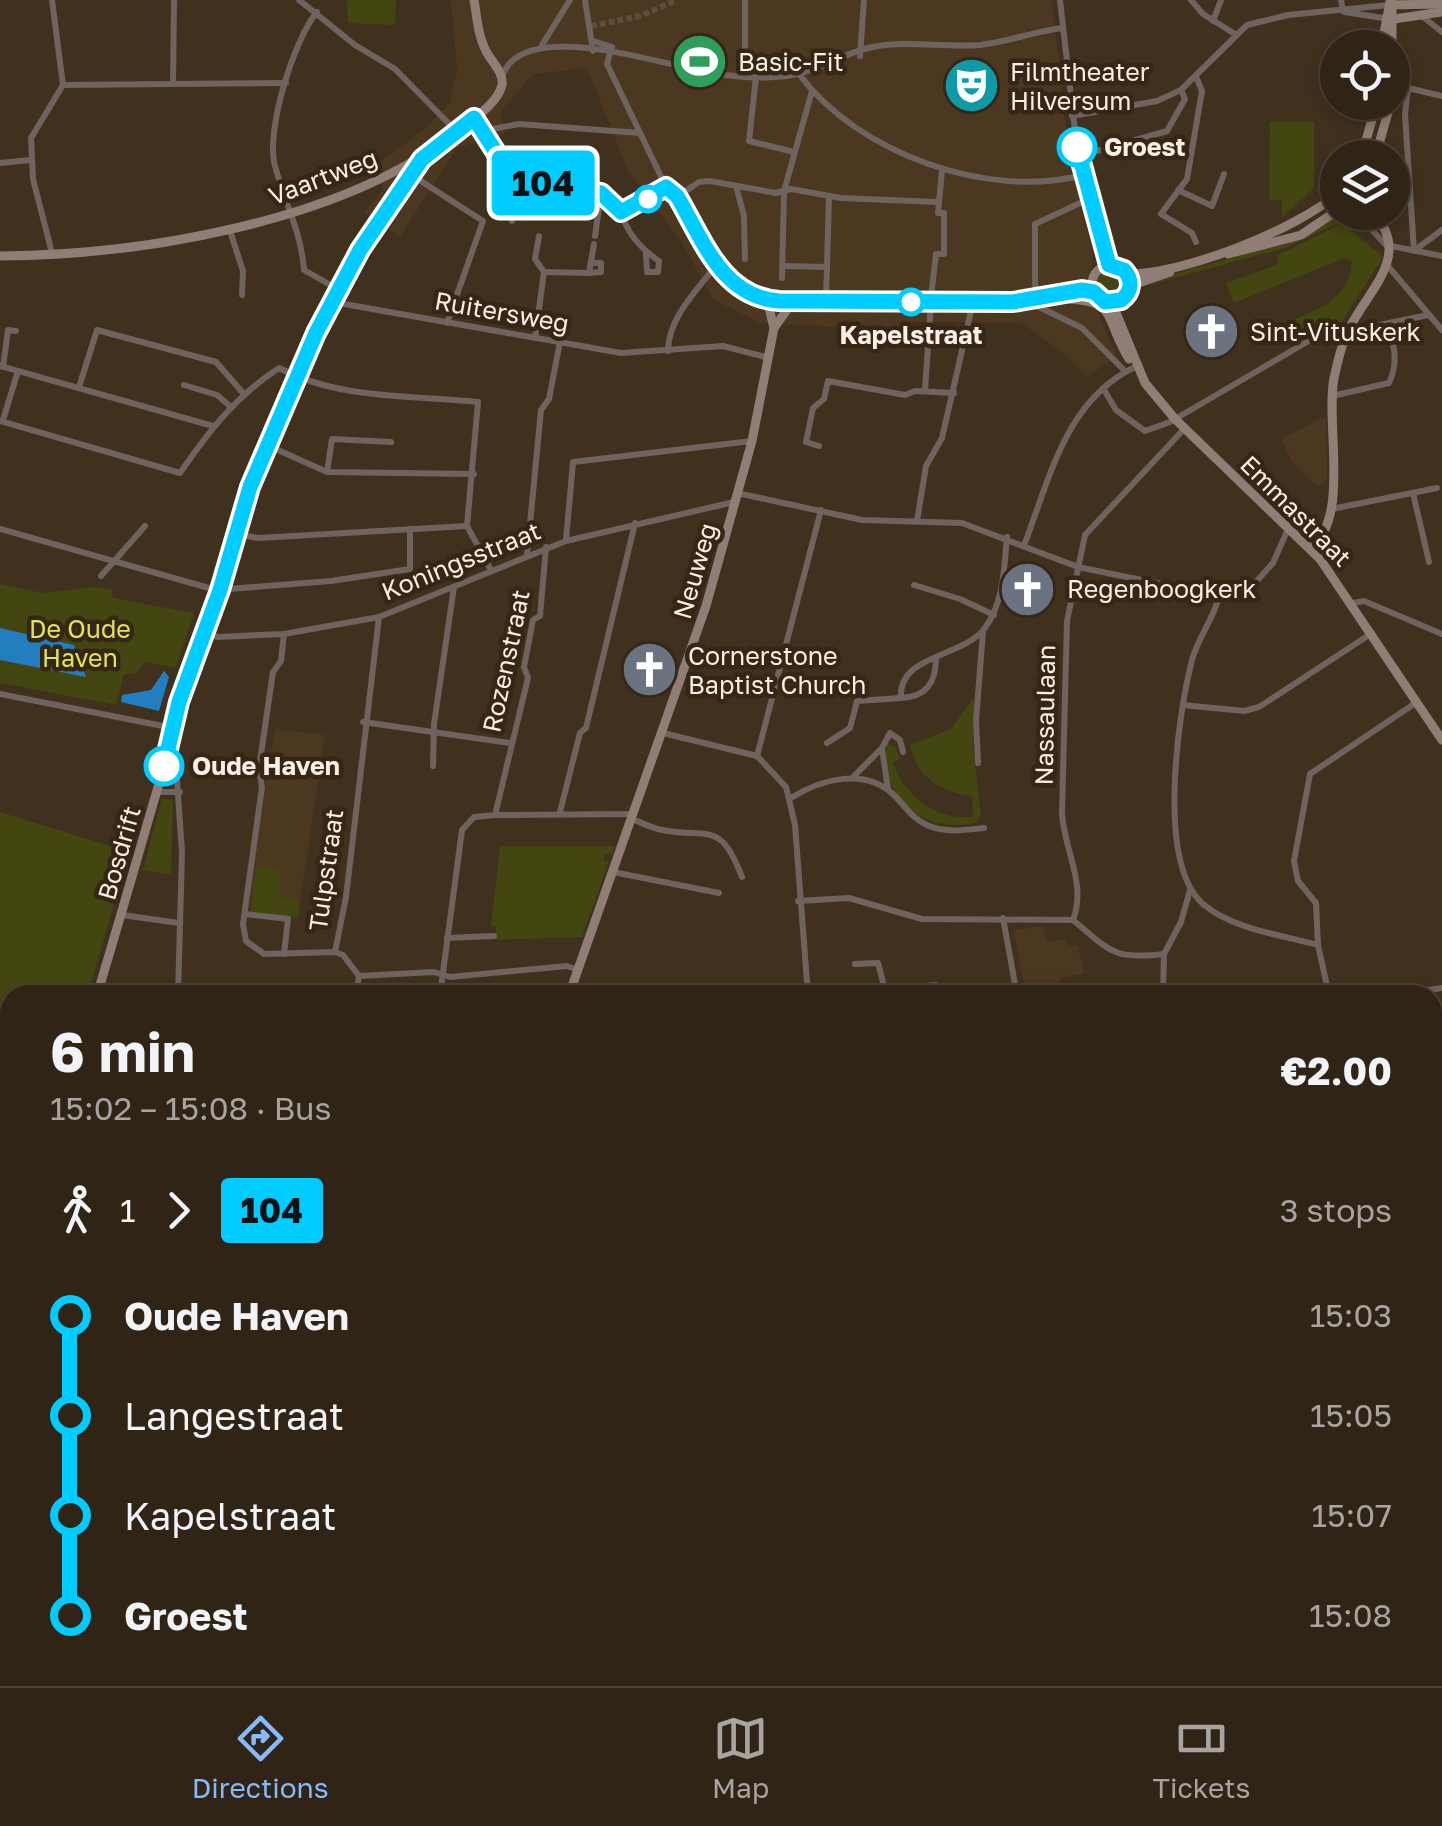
<!DOCTYPE html>
<html lang="en">
<head>
<meta charset="utf-8">
<style>
	body { margin:0; font-family:"Golos Text",sans-serif; background:#382c1f; color:#f1f3f6; height:100vh; display:flex; flex-direction:column; font-size:38px; white-space:nowrap }
	* { box-sizing:border-box; margin:0 }
	p { font-size:32px; color:#a8a4a1 }
	.icon { flex:none; width:55px; height:55px; fill:none; stroke:currentColor; stroke-width:2; stroke-linecap:round; stroke-linejoin:round }
	.map { position:relative; flex:1; overflow:hidden }
	.panel { position:absolute; left:0px; top:985px; width:1442px; height:702px; display:flex; flex-direction:column; background:#302416; border-radius:30px 30px 0 0; box-shadow:0 5px 15px #0003,0 0 0 2px #4b4135 }
	.panel>* { flex:none }
	.badge { padding:0 20px; border-radius:8px; font-size:35px; line-height:65px }
	.fabs { position:absolute; left:1320px; top:30px; display:grid; gap:20px }
	.fabs a { display:grid; place-items:center; width:90px; height:90px; border-radius:50%; background:#302416; box-shadow:0 5px 15px #0003,0 0 0 2px #4b4135; font-size:50px }
	.map>.badge { position:absolute; translate:-50% -50%; box-shadow:0 0 0 5px #fff }
	.legs { display:flex; align-items:center; gap:15px; height:110px; padding:0 50px; font-size:32px }
	.legs p { margin-inline-start:auto }
	.head { display:flex; align-items:center; justify-content:space-between; height:170px; padding:0 50px }
	h1 { font-size:55px; font-weight:700; line-height:75px }
	ul { padding:0 50px; list-style:none }
	li { display:flex; align-items:center; gap:35px; height:100px; font-size:38px }
	li i { display:grid; place-items:center; width:15px; height:100%; margin:0 12px; background:currentColor }
	li i::after { content:''; width:25px; height:25px; margin:-12px; border:8px solid; border-radius:50%; background:#302416 }
	li p { margin-inline-start:auto }
	li:first-child i { background:linear-gradient(#0000 50%,currentColor 0) }
	li:last-child i { background:linear-gradient(currentColor 50%,#0000 0) }
	.dock { display:flex; justify-content:space-around; align-items:center; height:140px; border-top:2px solid #4b4135; background:#302416; font-size:28px; color:#a8a4a1 }
	.dock a { display:grid; justify-items:center; gap:5px }
	.dock .active { color:#85bbfb }
	.map>svg:first-child { display:block }
	.built { fill:#4c3720 }
	.green { fill:#434610 }
	.water { fill:#227ebf }
	.lines { fill:none; stroke-linecap:round; stroke-linejoin:round }
	.street-tunnel { stroke:#5c4d3c; stroke-width:6; stroke-dasharray:6 3; stroke-linecap:butt }
	.street { stroke:#6f635f; stroke-width:6 }
	.secondary { stroke:#907d76; stroke-width:9 }
	.line-1-casing { stroke:#fff; stroke-width:22 }
	.line-1 { stroke:#0cf; stroke-width:15 }
	.stop-1-dot { fill:#fff; stroke:#0cf; stroke-width:5 }
	.labels { text-anchor:middle; stroke-width:9; stroke-linejoin:round; paint-order:stroke }
	.poi-label { font-size:25px; fill:#faefe4; stroke:#362615; text-anchor:start }
	.stop-label { font-size:25px; font-weight:bold; fill:#faefe4; stroke:#362615; text-anchor:start }
	.street-label { font-size:25px; fill:#faefe4; stroke:#362615 }
	.park-label { font-size:25px; fill:#dee55a; stroke:#362615 }
</style>
</head>
<body>
<div class="map">
<svg width="1442" height="1686" viewBox="0 0 1442 1686">
	<rect width="100%" height="100%" fill="#40301e"/>
	<g class="built">
		<path d="M451,0H1052L1069,156L1093,252L1091,297L1117,356L1087,377L1061,351L1021,323L915,322L890,330L760,323L713,299L680,240L628,171L587,68L534,74L501,111L505,134L457,148L400,237L364,213L383,189L377,164L425,129L450,102L457,69Z"/>
		<path d="M1326,416L1327,480L1318,487L1291,461L1281,439Z"/>
		<path d="M275,729L325,735L298,918L250,911L253,864Z"/>
		<path d="M1043,926L1047,942L1065,939L1068,945L1078,946L1084,973L1060,978L1063,995H1026L1013,930Z"/>
		<path d="M871,1678H971L963,1686H869Z"/>
	</g>
	<g class="green">
		<path d="M347,0H396L395,25L348,23Z"/>
		<path d="M1270,122H1314V188L1282,217V200H1269Z"/>
		<path d="M1336,214L1342,221L1285,248L1159,282L1158,279C1219,259 1282,251 1336,214Z"/>
		<path d="M1343,223L1383,257L1340,324L1319,328L1283,346L1275,327C1309,313 1351,302 1352,261L1344,258L1234,303L1226,283L1277,265L1278,255Z"/>
		<circle cx="1111" cy="284" r="14"/>
		<path d="M0,584L43,593L95,587L112,590V597L118,599L194,613L176,668L145,662L137,673L124,674L116,705L0,683Z"/>
		<path d="M974,697L973,748L981,816L975,823C922,834 879,798 887,743L896,747L900,759L893,762C904,796 935,820 973,817L972,796C941,792 917,778 910,745L951,729Z"/>
		<path d="M162,798L173,800L171,875L143,870Z"/>
		<path d="M0,812L129,852L88,995H6L0,1008Z"/>
		<path d="M500,846H615L612,853L604,855V861H609L582,937L496,940V927L491,926Z"/>
		<path d="M257,864L276,870L281,867L279,897L300,900L298,918L251,911Z"/>
	</g>
	<g class="water">
		<path d="M0,628L74,645L86,677L0,660Z"/>
		<path d="M164,671L169,677L159,711L121,702L122,695L151,690Z"/>
	</g>
	<g class="lines">
		<path class="street-tunnel" d="M591,26L640,16L677,0"/>
		<g class="street">
			<path d="M299,0L355,45L395,69L457,132"/>
			<path d="M585,0L593,51"/>
			<path d="M745,0V77"/>
			<path d="M1060,0L1077,148L1109,265"/>
			<path d="M1191,0L1203,14L1235,34"/>
			<path d="M1341,0L1343,11"/>
			<path d="M317,12C294,39 265,132 275,166C285,203 301,231 304,270L334,287L344,304L621,353L723,346L769,358"/>
			<path d="M1344,12L1390,19"/>
			<path d="M1423,17L1442,32"/>
			<path d="M1213,21L1221,0"/>
			<path d="M593,41L612,47"/>
			<path d="M542,45L570,0"/>
			<path d="M610,53L607,64L666,187"/>
			<path d="M860,56L864,0"/>
			<path d="M799,74C857,153 988,200 1083,175"/>
			<path d="M502,77C522,12 678,71 724,75C751,78 782,80 808,71C830,64 850,51 873,47C909,40 944,48 980,45C1008,42 1035,31 1063,28"/>
			<path d="M756,77L749,141L794,152"/>
			<path d="M173,84L174,0"/>
			<path d="M63,85L286,83"/>
			<path d="M1072,116L1157,101L1181,90L1247,25L1288,15L1389,5"/>
			<path d="M483,131L519,124L640,133"/>
			<path d="M1079,156L1167,131L1185,99L1181,90"/>
			<path d="M0,163L31,160"/>
			<path d="M413,176L483,221L447,323"/>
			<path d="M736,186L744,216L745,259"/>
			<path d="M1178,190L1212,206L1224,174"/>
			<path d="M677,197L699,182L710,181L776,193L791,189L841,198L937,202"/>
			<path d="M1080,203L1035,224V283L1039,307L1082,328L1125,371"/>
			<path d="M621,212C627,233 641,249 659,261L658,272H647L646,254"/>
			<path d="M1355,212L1386,245L1442,256"/>
			<path d="M512,221L521,178"/>
			<path d="M230,231L243,271L242,295"/>
			<path d="M595,236L601,194"/>
			<path d="M1196,242L1192,233L1161,214L1187,179L1202,91L1197,79"/>
			<path d="M1415,250L1442,230"/>
			<path d="M1414,251L1405,114L1408,88L1442,96"/>
			<path d="M52,253L33,179L31,138L63,85L52,0"/>
			<path d="M592,263H601V272L589,273L594,244"/>
			<path d="M782,266L827,267"/>
			<path d="M1388,266L1442,330"/>
			<path d="M544,272L589,273"/>
			<path d="M782,278L784,191L812,91"/>
			<path d="M931,297L936,254H944V213H938L942,170"/>
			<path d="M826,300L829,196"/>
			<path d="M535,338L544,272L535,259L539,236"/>
			<path d="M668,351C668,318 698,289 717,264"/>
			<path d="M0,366L213,426"/>
			<path d="M3,367L8,330L16,331"/>
			<path d="M184,385L217,395L231,407"/>
			<path d="M79,387L97,330L216,362L243,393"/>
			<path d="M1103,388L1116,410L1145,431L1170,422L1312,339L1428,315"/>
			<path d="M925,390L931,302"/>
			<path d="M1332,396L1389,383C1399,362 1394,345 1388,324"/>
			<path d="M3,420L18,371"/>
			<path d="M0,421L180,473C209,431 236,396 279,368C340,400 411,395 478,402L467,526L491,570"/>
			<path d="M269,446L327,472L474,474"/>
			<path d="M819,446L806,442L813,408L824,399L828,381L905,395L915,391L954,393"/>
			<path d="M327,472L332,439L391,442"/>
			<path d="M737,493L862,520L962,523L1078,567L1166,585L1220,590L1244,589L1256,582L1273,563L1288,529"/>
			<path d="M1413,493L1429,562"/>
			<path d="M1332,509L1437,488"/>
			<path d="M917,521L926,466L942,438L973,302"/>
			<path d="M0,529L216,590L331,581L410,569V529"/>
			<path d="M236,534L258,538L467,526"/>
			<path d="M566,540L573,462L752,441"/>
			<path d="M1025,543C1050,477 1066,400 1135,367"/>
			<path d="M527,555L541,410L549,399L560,342"/>
			<path d="M101,576L145,526"/>
			<path d="M914,585L960,599L994,615"/>
			<path d="M1220,590C1217,614 1199,635 1192,660C1178,715 1156,863 1203,904C1232,929 1281,935 1318,945L1329,995"/>
			<path d="M1353,603L1364,601L1442,634"/>
			<path d="M203,624L200,632L218,637L284,634L379,617L566,541L734,502"/>
			<path d="M284,634L281,661L273,672L259,768L262,787L243,924L246,941L264,954L335,952L343,955L359,976L434,972L450,977L567,966L578,970"/>
			<path d="M936,658C936,682 927,697 901,698C898,654 963,658 985,628C1004,602 1004,568 1007,537"/>
			<path d="M0,694L173,728"/>
			<path d="M1183,705L1244,711L1259,707L1372,633"/>
			<path d="M363,722L510,743"/>
			<path d="M663,733L757,756L786,787L795,825L808,995"/>
			<path d="M174,737L182,852L178,995"/>
			<path d="M827,743L850,728L857,701L901,698"/>
			<path d="M882,749L888,789"/>
			<path d="M757,756L821,510"/>
			<path d="M978,763L976,720L983,632"/>
			<path d="M433,766L434,724L454,587"/>
			<path d="M854,776L882,748L890,733L900,740L903,752"/>
			<path d="M157,792H180"/>
			<path d="M791,798C821,779 865,767 894,795C906,807 912,819 929,826C947,833 965,830 984,828"/>
			<path d="M560,812L580,733L586,728L635,523"/>
			<path d="M495,815L633,814"/>
			<path d="M632,819C642,823 652,828 662,830C708,839 720,819 742,877"/>
			<path d="M613,872L719,893"/>
			<path d="M798,901L849,898L922,919L1073,920C1110,951 1113,960 1164,954L1181,922L1190,890"/>
			<path d="M245,914L288,919L284,954"/>
			<path d="M122,915L179,923"/>
			<path d="M1003,918L1017,995"/>
			<path d="M1073,920C1087,884 1064,850 1062,813L1067,621L1085,535L1185,428"/>
			<path d="M447,938L494,936"/>
			<path d="M1318,944L1316,903L1298,881L1294,861L1310,774L1417,702"/>
			<path d="M335,952L346,897L379,617"/>
			<path d="M855,964L878,963L885,990"/>
			<path d="M356,995L359,976"/>
			<path d="M440,995L462,830L474,817L495,815L528,678L524,667L533,620L540,616L546,547"/>
			<path d="M885,995V990L936,985L942,995"/>
			<path d="M1163,995L1164,954"/>
			<path d="M1395,995L1442,988"/>
			<path d="M0,1110L10,1115"/>
			<path d="M0,1200L10,1201"/>
			<path d="M1432,1322L1442,1305"/>
			<path d="M0,1344H10"/>
			<path d="M0,1430L10,1429"/>
			<path d="M0,1490L10,1492"/>
			<path d="M0,1537L10,1498"/>
			<path d="M0,1624L10,1622"/>
			<path d="M116,1678L120,1686"/>
			<path d="M334,1678L337,1686"/>
			<path d="M1007,1678L1017,1686"/>
			<path d="M1154,1678V1686"/>
			<path d="M56,1686L81,1678"/>
			<path d="M235,1686L271,1678"/>
			<path d="M532,1686L533,1678"/>
			<path d="M761,1686L763,1678"/>
			<path d="M862,1686L864,1678"/>
			<path d="M986,1686L992,1678"/>
			<path d="M997,1686V1678"/>
			<path d="M1167,1686V1678"/>
			<path d="M1273,1686L1275,1678"/>
		</g>
		<g class="secondary">
			<path d="M1392,0V90"/>
			<path d="M1390,5L1442,4"/>
			<path d="M1394,19L1442,12"/>
			<path d="M1381,48L1390,2"/>
			<path d="M474,119L508,171L529,181L601,193L621,212L666,187L677,197C703,240 722,298 779,301H1013L1094,292"/>
			<path d="M1361,158L1377,102"/>
			<path d="M1375,158L1391,102"/>
			<path d="M1228,254L1301,235L1338,210"/>
			<path d="M0,256C142,255 341,222 455,133C469,122 498,104 502,85C504,73 491,61 486,51C478,36 477,17 474,0"/>
			<circle cx="1111" cy="284" r="19"/>
			<path d="M1127,274C1182,275 1298,229 1338,193"/>
			<path d="M1130,286L1170,272"/>
			<path d="M1055,299C1120,298 1102,315 1129,359"/>
			<path d="M767,300L774,328"/>
			<path d="M1112,303L1145,383L1175,419L1320,559L1442,740"/>
			<path d="M1310,549C1351,518 1325,424 1334,378C1337,364 1341,347 1347,333C1366,291 1414,257 1373,212"/>
			<path d="M97,995C165,772 219,546 316,334C346,268 389,221 422,159"/>
			<path d="M569,995L706,606L752,441L774,328L794,300"/>
			<path d="M1432,1274L1442,1270"/>
			<path d="M0,1278L10,1277"/>
			<path d="M0,1331L10,1295"/>
			<path d="M207,1686L208,1678"/>
		</g>
	</g>
	<g class="lines">
		<defs>
			<path id="line-1" d="M164,766L179,702L220,590L250,487L316,333L360,250L422,159L474,118L508,171L529,180L601,193L621,212L666,187L677,196C703,240 722,297 779,301L1013,302L1082,290L1094,292L1105,302L1121,300C1132,292 1133,280 1124,270L1109,265L1077,147"/>
		</defs>
		<use href="#line-1" class="line-1-casing"/>
		<use href="#line-1" class="line-1"/>
	</g>
	<defs>
		<symbol id="stadium-disc" viewBox="-11 -11 22 22"><circle r="9.5" fill="#2e9e5b" stroke="#362615"/><path d="M0-5a6.5 5 0 1 0 0 10a6.5 5 0 1 0 0-10ZM-3.5-1.8h7v3.6h-7Z" fill="#fff"/></symbol>
		<symbol id="theatre-disc" viewBox="-11 -11 22 22"><circle r="9.5" fill="#0f9aa8" stroke="#362615"/><path d="M-5-5.5Q0-4 5-5.5V0Q5 5 0 6Q-5 5-5 0ZM-3.3-2.5H-1v1.5H-3.3ZM1-2.5H3.3v1.5H1ZM-2.8 1Q0 5.5 2.8 1Z" fill="#fff"/></symbol>
		<symbol id="church-disc" viewBox="-11 -11 22 22"><circle r="9.5" fill="#6b7280" stroke="#362615"/><path d="M-1.2-6h2.4v3.5h3.3v2.4h-3.3V6h-2.4V-.1h-3.3v-2.4h3.3Z" fill="#fff"/></symbol>
	</defs>
	<g fill-rule="evenodd">
		<use href="#stadium-disc" x="668" y="30" width="63" height="63"/>
		<use href="#theatre-disc" x="940" y="54" width="63" height="63"/>
		<use href="#church-disc" x="1180" y="300" width="63" height="63"/>
		<use href="#church-disc" x="996" y="558" width="63" height="63"/>
		<use href="#church-disc" x="618" y="638" width="63" height="63"/>
	</g>
	<g class="stop-1-dot">
		<circle cx="1077" cy="147" r="18"/>
		<circle cx="648" cy="199" r="12"/>
		<circle cx="911" cy="302" r="12"/>
		<circle cx="164" cy="766" r="18"/>
	</g>
	<g class="labels">
		<g class="poi-label">
			<text x="738" y="71">Basic-Fit</text>
			<text x="1010" y="81">Filmtheater<tspan x="1010" dy="29">Hilversum</tspan></text>
			<text x="1250" y="341">Sint-Vituskerk</text>
			<text x="1067" y="598">Regenboogkerk</text>
			<text x="688" y="665">Cornerstone<tspan x="688" dy="29">Baptist Church</tspan></text>
		</g>
		<g class="stop-label">
			<text x="1104" y="156">Groest</text>
			<text x="911" y="344" text-anchor="middle">Kapelstraat</text>
			<text x="192" y="775">Oude Haven</text>
		</g>
		<g class="street-label">
			<text transform="translate(323 177) rotate(-21)" y="9">Vaartweg</text>
			<text transform="translate(502 312) rotate(10)" y="9">Ruitersweg</text>
			<text transform="translate(1296 511) rotate(45)" y="9">Emmastraat</text>
			<text transform="translate(461 561) rotate(-22)" y="9">Koningsstraat</text>
			<text transform="translate(695 571) rotate(-74)" y="9">Neuweg</text>
			<text transform="translate(506 661) rotate(-78)" y="9">Rozenstraat</text>
			<text transform="translate(1045 715) rotate(-89)" y="9">Nassaulaan</text>
			<text transform="translate(119 853) rotate(-74)" y="9">Bosdrift</text>
			<text transform="translate(326 870) rotate(-82)" y="9">Tulpstraat</text>
		</g>
		<g class="park-label">
			<text x="80" y="638">De Oude<tspan x="80" dy="29">Haven</tspan></text>
		</g>
	</g>
</svg>
<div class="fabs">
<a><svg class="icon" aria-label="locate" viewBox="0 0 24 24"><circle cx="12" cy="12" r="6"/><path d="M12 2v4M12 18v4M2 12h4M18 12h4"/></svg></a>
<a><svg class="icon" aria-label="layers" viewBox="0 0 24 24"><path d="M12 4l9 5-9 5-9-5zM3 14l9 5 9-5"/></svg></a>
</div>
<b class="badge" style="left:543px;top:183px;background:#0cf;color:#111">104</b>
<section class="panel">
<div class="head"><div><h1>6 min</h1><p>15:02 – 15:08 · Bus</p></div><b>€2.00</b></div>
<div class="legs"><svg class="icon" aria-label="walk" viewBox="0 0 24 24"><circle cx="13" cy="4" r="2"/><path d="M13 8l-2 6 4 7M11 14l-3 7M7 12l3-4h3l4 4"/></svg>1<svg class="icon" aria-label="forward" viewBox="0 0 24 24"><path d="M9 5l7 7-7 7"/></svg><b class="badge" style="background:#0cf;color:#111">104</b><p>3 stops</p></div>
<ul>
<li><i style="color:#0cf"></i><b>Oude Haven</b><p>15:03</p></li>
<li><i style="color:#0cf"></i><span>Langestraat</span><p>15:05</p></li>
<li><i style="color:#0cf"></i><span>Kapelstraat</span><p>15:07</p></li>
<li><i style="color:#0cf"></i><b>Groest</b><p>15:08</p></li>
</ul>
</section>
</div>
<nav class="dock">
<a class="active"><svg class="icon" aria-label="directions" viewBox="0 0 24 24"><path d="M12 3l9 9-9 9-9-9zM9 14v-3h6M13 9l2 2-2 2"/></svg>Directions</a>
<a><svg class="icon" aria-label="map" viewBox="0 0 24 24"><path d="M3 6l6-2 6 2 6-2v14l-6 2-6-2-6 2zM9 4v14M15 6v14"/></svg>Map</a>
<a><svg class="icon" aria-label="tickets" viewBox="0 0 24 24"><path d="M3 7h18v10H3zM15 7v10"/></svg>Tickets</a>
</nav>
</body>
</html>
